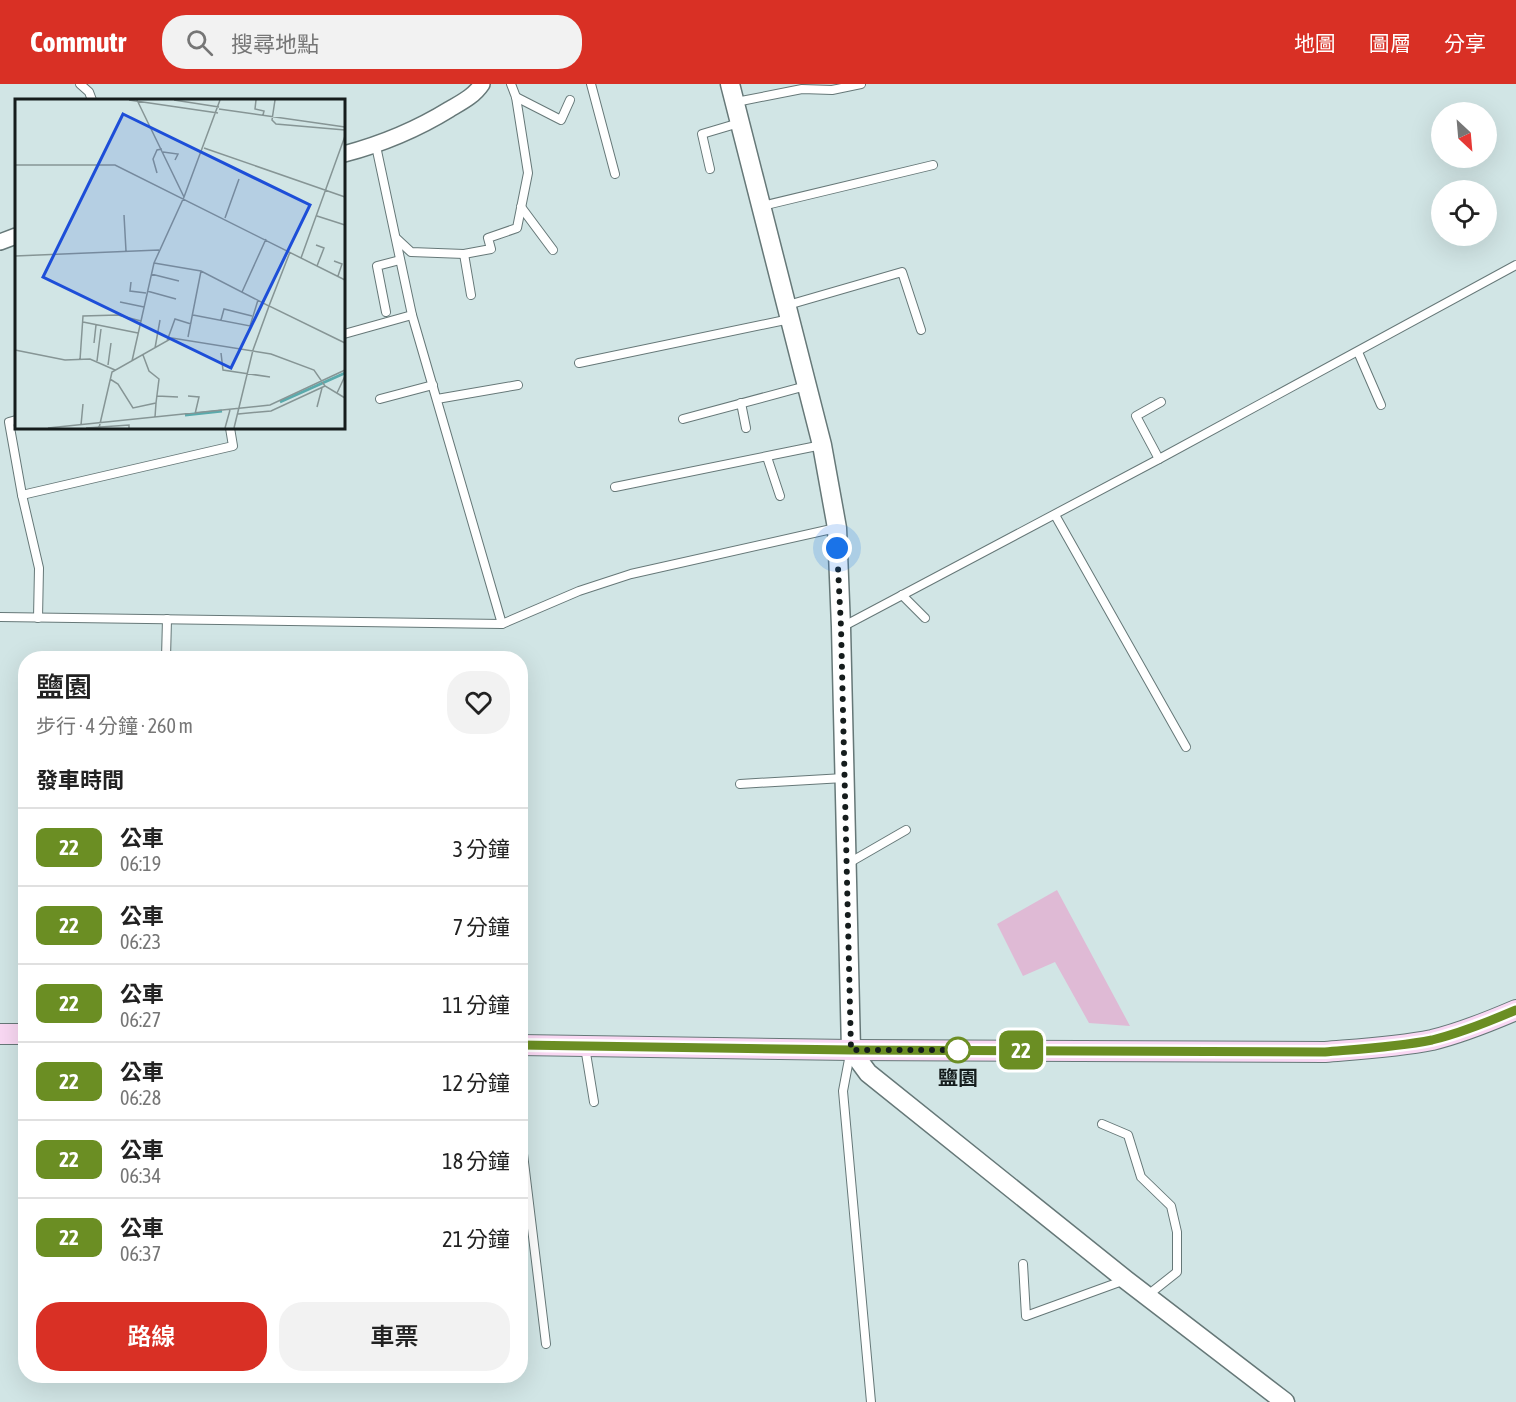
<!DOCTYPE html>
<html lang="zh-TW">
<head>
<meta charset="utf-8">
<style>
	body { margin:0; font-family:"Asap Condensed","Noto Sans TC",sans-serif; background:#f2f2f2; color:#222; height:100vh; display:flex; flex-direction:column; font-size:22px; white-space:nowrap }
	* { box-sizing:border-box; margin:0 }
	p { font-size:20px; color:#767676 }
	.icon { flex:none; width:33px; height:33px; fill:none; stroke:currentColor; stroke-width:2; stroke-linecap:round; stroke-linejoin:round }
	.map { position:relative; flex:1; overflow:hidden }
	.side { position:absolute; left:18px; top:567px; width:510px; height:732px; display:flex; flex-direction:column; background:#fff; border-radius:24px; box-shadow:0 6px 24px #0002 }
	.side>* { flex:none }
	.badge { padding:0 12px; border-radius:9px; font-size:21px; line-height:39px }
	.needle { width:39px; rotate:154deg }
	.controls { position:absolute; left:1431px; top:18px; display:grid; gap:12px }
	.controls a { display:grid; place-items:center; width:66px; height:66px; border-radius:50%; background:#fff; box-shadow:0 6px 24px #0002; font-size:30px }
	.you { position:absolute; width:30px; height:30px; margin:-15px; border:4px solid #fff; border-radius:50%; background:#1a73e8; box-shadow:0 0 0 9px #1a73e833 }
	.map>.badge { position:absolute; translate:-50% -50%; box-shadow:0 0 0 3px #fff }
	h2 { padding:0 18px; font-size:22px; line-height:54px }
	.round { display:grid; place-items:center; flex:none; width:63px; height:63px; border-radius:24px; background:#f2f2f2 }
	.head { display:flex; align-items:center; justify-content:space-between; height:102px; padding:0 18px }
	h1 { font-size:28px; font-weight:600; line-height:45px }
	.primary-button { display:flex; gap:12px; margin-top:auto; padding:12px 18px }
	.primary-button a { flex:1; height:69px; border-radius:24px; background:#d93025; color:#fff; font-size:24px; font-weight:600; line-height:69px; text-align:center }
	.primary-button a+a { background:#f2f2f2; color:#222 }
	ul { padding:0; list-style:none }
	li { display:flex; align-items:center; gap:18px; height:78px; padding:0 18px; border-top:2px solid #e0e0e0 }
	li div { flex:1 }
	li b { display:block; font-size:22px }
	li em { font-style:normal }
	li .badge { min-width:66px; font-weight:700; text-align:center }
	header { display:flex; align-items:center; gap:36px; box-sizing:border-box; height:84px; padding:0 30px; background:#d93025; color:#fff }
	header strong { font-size:28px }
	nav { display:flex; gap:33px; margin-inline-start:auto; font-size:21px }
	.search { width:420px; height:54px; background:#f2f2f2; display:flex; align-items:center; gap:15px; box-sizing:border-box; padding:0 21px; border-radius:24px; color:#767676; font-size:22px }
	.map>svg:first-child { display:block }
	.green { fill:#dfbad5 }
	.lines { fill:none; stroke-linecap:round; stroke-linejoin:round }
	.service-casing { stroke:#667878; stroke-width:10 }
	.minor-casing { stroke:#667878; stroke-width:18 }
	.tertiary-casing { stroke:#667878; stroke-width:21 }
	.secondary-casing { stroke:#667878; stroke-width:22 }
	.service { stroke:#fff; stroke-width:8 }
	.minor { stroke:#fff; stroke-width:15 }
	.tertiary { stroke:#fff; stroke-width:18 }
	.secondary { stroke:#f9d8f3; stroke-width:20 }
	.line-casing { stroke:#fff; stroke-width:14 }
	.line { stroke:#6b8e23; stroke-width:9 }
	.walk { stroke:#151c1c; stroke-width:6; stroke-dasharray:0 10.8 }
	.stop-dot { fill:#fff; stroke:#6b8e23; stroke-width:3 }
	.labels { text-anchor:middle; stroke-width:5; stroke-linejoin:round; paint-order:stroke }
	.stop-label { font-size:20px; font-weight:bold; fill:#151c1c; stroke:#d1e5e5 }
	.inset-river { fill:none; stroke:#5aaaac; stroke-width:3 }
	.inset-road { fill:none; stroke:#869595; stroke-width:1.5 }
	.view { fill:#1d4ed8; fill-opacity:0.15; stroke:#1d4ed8; stroke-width:3 }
	.inset-edge { fill:none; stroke:#151c1c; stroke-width:3 }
</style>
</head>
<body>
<header>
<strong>Commutr</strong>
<div class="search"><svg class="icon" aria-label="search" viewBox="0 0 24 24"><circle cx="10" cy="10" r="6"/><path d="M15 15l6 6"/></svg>搜尋地點</div>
<nav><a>地圖</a><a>圖層</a><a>分享</a></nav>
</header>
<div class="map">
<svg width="1516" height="1318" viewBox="0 0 1516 1318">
	<rect width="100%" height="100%" fill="#d1e5e5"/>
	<path class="green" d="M1057,806L1130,942L1089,939L1055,878L1023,892L997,840Z"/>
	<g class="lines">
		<defs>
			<g id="service">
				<path d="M80,0L89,8L92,16"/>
				<path d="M591,0L615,90"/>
				<path d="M516,13L561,36L570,16"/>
				<path d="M736,18L802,5L832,6L861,0"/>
				<path d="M376,62L412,231L502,540"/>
				<path d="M710,85L702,50L739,39"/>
				<path d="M762,122L933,81"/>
				<path d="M521,123L553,166"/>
				<path d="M397,155L411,168L464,170L491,165L488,154L517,144L528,89L516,13L511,0"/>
				<path d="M464,170L471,211"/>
				<path d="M788,221L902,188L921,246"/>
				<path d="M386,228L377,182L400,176"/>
				<path d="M344,250L412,231"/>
				<path d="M1358,268L1381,321"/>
				<path d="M579,279L790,235"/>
				<path d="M380,315L433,301"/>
				<path d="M437,315L518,301"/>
				<path d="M741,319L746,344"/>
				<path d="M683,335L806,302"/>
				<path d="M16,336L9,338L22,411L39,484L38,534"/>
				<path d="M767,373L780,412"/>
				<path d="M1159,375L1136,332L1161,318"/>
				<path d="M615,403L822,361"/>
				<path d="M22,411L233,362L230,344"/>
				<path d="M1055,431L1186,663"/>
				<path d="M902,511L925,534"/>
				<path d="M0,533L502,540L579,507L631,490L836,444"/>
				<path d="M842,543L1159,375L1516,181"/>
				<path d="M166,574L167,535"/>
				<path d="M740,700L844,694"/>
				<path d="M847,780L906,746"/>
				<path d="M585,963L594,1018"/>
				<path d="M850,970L843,1007L871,1318"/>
				<path d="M1102,1040L1128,1051L1141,1093L1171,1122L1177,1148V1188L1148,1211"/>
				<path d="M520,1045L546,1260"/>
				<path d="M1023,1180L1026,1232L1125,1196"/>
			</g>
			<g id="minor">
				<path d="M344,70C382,60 416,46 450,25C462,18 474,12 482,0"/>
				<path d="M0,158L16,152"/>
			</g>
			<path id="tertiary" d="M730,0L822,361L837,444L841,543L851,966L868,989L1126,1196L1285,1318"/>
			<g id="secondary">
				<path d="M0,950H26"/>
				<path d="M520,961L851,966L1325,968C1361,965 1397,963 1432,956C1461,949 1488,938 1516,926"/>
			</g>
		</defs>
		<use href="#service" class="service-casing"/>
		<use href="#minor" class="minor-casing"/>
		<use href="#tertiary" class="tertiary-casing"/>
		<use href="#secondary" class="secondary-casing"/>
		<use href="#service" class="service"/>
		<use href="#minor" class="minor"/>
		<use href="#tertiary" class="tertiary"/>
		<use href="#secondary" class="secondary"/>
	</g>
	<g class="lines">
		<defs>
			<path id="line" d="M520,961L851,966L1325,968C1361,965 1397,963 1432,956C1461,949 1488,938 1516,926"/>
		</defs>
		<use href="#line" class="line-casing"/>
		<use href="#line" class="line"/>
		<path class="walk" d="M837,464L841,543L851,966H970H958"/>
	</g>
	<circle class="stop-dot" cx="958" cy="966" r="12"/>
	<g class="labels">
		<g class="stop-label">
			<text x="958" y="1001">鹽園</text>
		</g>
	</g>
	<g transform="translate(15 15)">
		<rect width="330" height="330" fill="#d1e5e5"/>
		<path class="inset-river" d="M265,303L330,274M170,316L207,312"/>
		<path class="inset-road" d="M114,1L203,14M159,1L204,8M241,1L240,10L249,12L248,16M260,1L257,21L261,25L330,31M204,10L330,28M189,49L330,98M148,53L163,55L160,61M0,66H100L330,181M142,74L138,60L142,51L147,50M169,98L205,1M109,116L111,152M302,117L330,126M210,119L224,80M301,146L309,149L302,167M275,153L254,207L330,244M0,157L144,151M286,159L330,37M319,162L327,165L323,177M139,164L186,172L254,207L238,251L219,329M136,175L164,182M116,183L115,192L131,194M132,192L161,200M227,193L251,140M105,203L129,208M178,216L235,227L243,201M206,221L209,210L237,217M68,223L123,234M173,238L186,172M152,242L160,220L176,225M79,244L81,226M140,249L145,221M0,251L50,261L75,260L100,271M206,254L208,271L255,278M128,256L134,272L144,280L141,304M65,261L68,217L103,216L126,222M82,262L86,230M117,262L139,164L169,98L122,1M93,266L96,244M95,280L103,285L118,309L141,304L140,318M322,294L330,277M142,297L163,298M173,297L184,298L180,315M302,308L307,289M223,315L256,312L310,287M66,326L68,305M33,329L255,306L330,271M71,329L114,326V329M84,329L97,273L157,239L256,255L299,271L310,287L330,299M210,329L215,311"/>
		<path class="view" d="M108,15L295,106L216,269L28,178Z"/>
		<rect width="330" height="330" class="inset-edge"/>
	</g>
</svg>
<div class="controls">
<a><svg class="needle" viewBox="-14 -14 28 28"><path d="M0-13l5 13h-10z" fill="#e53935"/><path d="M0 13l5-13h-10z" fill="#767676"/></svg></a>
<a><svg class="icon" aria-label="locate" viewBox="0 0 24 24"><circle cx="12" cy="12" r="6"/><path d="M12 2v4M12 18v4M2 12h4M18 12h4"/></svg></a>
</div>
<div class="you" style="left:837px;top:464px"></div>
<b class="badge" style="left:1021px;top:966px;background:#6b8e23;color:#fff">22</b>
<section class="side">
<div class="head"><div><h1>鹽園</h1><p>步行 · 4 分鐘 · 260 m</p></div><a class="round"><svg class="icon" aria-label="heart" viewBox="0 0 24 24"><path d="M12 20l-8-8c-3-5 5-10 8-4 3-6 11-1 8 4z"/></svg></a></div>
<h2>發車時間</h2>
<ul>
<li><span class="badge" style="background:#6b8e23;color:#fff">22</span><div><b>公車</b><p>06:19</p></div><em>3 分鐘</em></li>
<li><span class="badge" style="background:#6b8e23;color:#fff">22</span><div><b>公車</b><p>06:23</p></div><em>7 分鐘</em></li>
<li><span class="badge" style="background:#6b8e23;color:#fff">22</span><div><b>公車</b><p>06:27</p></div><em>11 分鐘</em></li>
<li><span class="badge" style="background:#6b8e23;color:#fff">22</span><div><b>公車</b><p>06:28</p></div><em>12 分鐘</em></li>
<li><span class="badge" style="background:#6b8e23;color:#fff">22</span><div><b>公車</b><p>06:34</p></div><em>18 分鐘</em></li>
<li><span class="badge" style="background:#6b8e23;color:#fff">22</span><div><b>公車</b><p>06:37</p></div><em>21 分鐘</em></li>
</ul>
<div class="primary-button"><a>路線</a><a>車票</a></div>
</section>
</div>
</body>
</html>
